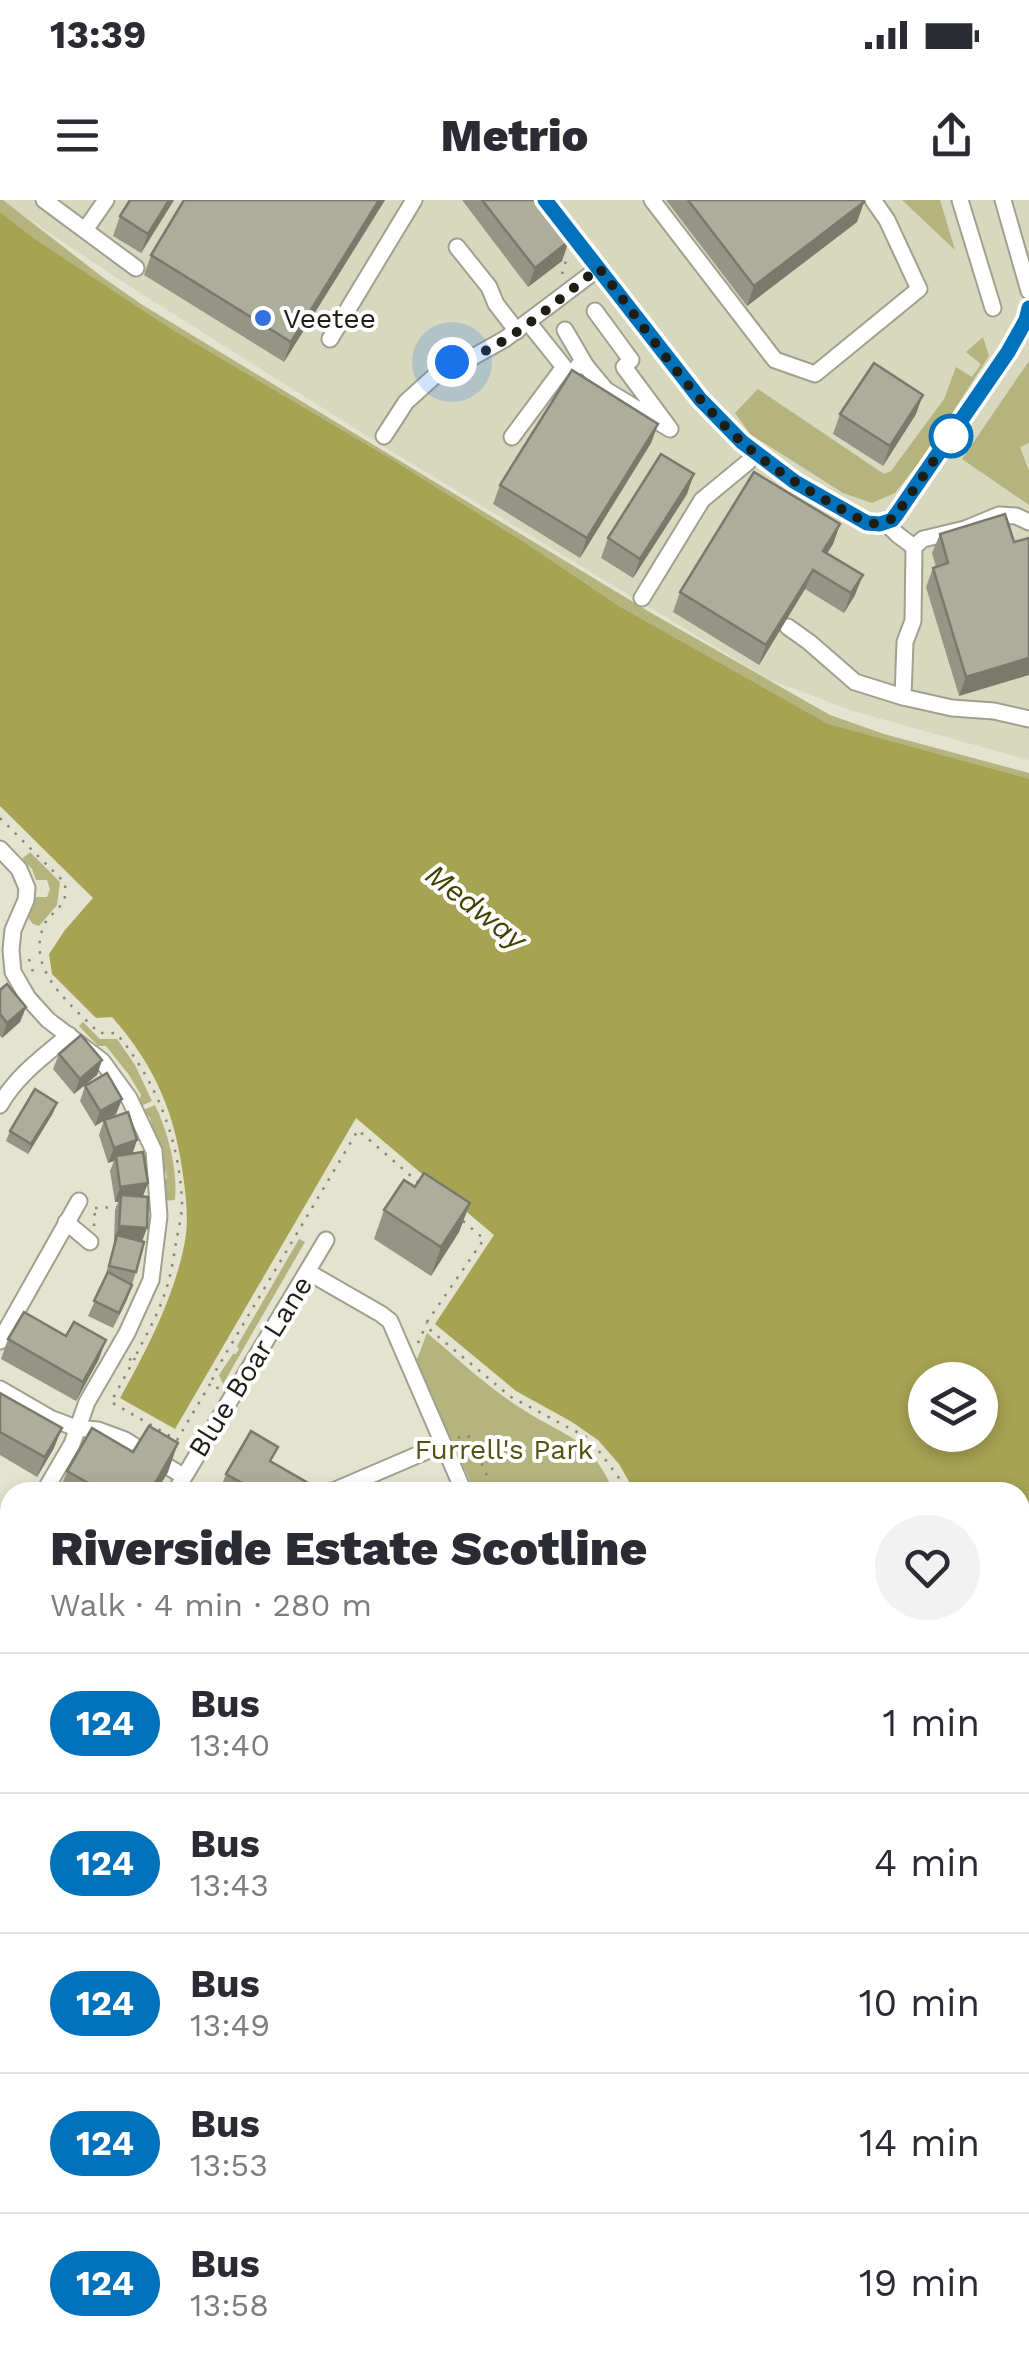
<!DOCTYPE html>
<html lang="en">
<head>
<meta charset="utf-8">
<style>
	body { margin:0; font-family:"Work Sans",sans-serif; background:#f2f2f3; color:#2b2b33; height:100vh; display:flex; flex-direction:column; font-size:38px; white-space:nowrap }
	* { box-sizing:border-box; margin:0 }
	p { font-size:32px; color:#7c7c81 }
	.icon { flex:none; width:55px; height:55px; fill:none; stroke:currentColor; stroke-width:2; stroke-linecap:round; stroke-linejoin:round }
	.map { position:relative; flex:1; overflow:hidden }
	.details { position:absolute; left:0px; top:1282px; width:1030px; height:892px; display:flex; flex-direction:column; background:#fff; border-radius:30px 30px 0 0; box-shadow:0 5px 15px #0003 }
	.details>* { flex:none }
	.badge { padding:0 20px; border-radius:32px; font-size:35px; line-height:65px }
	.buttons { position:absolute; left:908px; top:1162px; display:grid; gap:20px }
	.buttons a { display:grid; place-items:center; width:90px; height:90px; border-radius:50%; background:#fff; box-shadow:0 5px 15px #0003; font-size:50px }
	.you { position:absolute; width:50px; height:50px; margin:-25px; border:8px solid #fff; border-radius:50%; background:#1a73e8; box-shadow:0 0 0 15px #1a73e833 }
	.map>.badge { position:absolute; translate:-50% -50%; box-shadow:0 0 0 5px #fff }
	.round { display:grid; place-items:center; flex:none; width:105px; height:105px; border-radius:52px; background:#f2f2f3 }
	.overview { display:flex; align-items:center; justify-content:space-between; height:170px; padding:0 50px }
	h1 { font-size:48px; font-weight:800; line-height:75px }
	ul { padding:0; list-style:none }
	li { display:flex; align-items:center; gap:30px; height:140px; padding:0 50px; border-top:2px solid #e1e1e2 }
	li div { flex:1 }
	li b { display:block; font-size:38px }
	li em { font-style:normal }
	li .badge { min-width:110px; font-weight:700; text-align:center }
	.status { display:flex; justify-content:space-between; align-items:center; height:70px; padding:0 50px; background:#fff; direction:ltr }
	.status svg { height:28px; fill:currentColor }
	header { display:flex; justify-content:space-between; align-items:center; height:130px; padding:0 50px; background:#fff; font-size:45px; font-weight:800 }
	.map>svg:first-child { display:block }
	.built { fill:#d8d8bf }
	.green { fill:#b5b47f }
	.water { fill:#a6a353; fill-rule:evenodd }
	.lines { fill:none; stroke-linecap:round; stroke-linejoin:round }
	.minor-casing { stroke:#a0a08e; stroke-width:19 }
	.major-casing { stroke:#a0a08e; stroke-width:24 }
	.path { stroke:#868679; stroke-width:2.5; stroke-dasharray:2.5 8; stroke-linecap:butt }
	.minor { stroke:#fff; stroke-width:15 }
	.major { stroke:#fff; stroke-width:20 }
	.rail-casing { stroke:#808073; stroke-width:9 }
	.rail { stroke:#fff; stroke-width:5; stroke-dasharray:15; stroke-linecap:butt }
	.wall { fill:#959585 }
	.shaded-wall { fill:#79796c }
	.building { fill:#adad9b; stroke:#79796c; stroke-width:2.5 }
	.line-casing { stroke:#fff; stroke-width:22 }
	.line { stroke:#0072bc; stroke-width:15 }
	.walk { stroke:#1e1e17; stroke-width:10; stroke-dasharray:0 18 }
	.poi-dot { fill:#3570de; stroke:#fff; stroke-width:4 }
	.stop-dot { fill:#fff; stroke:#0072bc; stroke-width:5 }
	.labels { text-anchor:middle; stroke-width:8; stroke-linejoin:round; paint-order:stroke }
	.poi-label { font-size:28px; fill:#1e1e17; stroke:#fff; text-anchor:start }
	.street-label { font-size:28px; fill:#1e1e17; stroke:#fff }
	.park-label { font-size:28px; fill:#545115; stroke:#fff }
	.water-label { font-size:30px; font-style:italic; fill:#434100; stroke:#fff }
</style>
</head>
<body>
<div class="status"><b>13:39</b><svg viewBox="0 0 49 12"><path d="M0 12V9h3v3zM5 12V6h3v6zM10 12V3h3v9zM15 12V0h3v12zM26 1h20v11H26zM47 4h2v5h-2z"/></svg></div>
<header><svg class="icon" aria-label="menu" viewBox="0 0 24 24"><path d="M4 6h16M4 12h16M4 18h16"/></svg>Metrio<svg class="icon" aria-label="share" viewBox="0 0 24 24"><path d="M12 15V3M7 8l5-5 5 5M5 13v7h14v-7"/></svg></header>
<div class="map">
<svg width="1029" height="2173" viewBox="0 0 1029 2173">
	<rect width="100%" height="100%" fill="#e3e3d0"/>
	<g class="built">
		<path d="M0,0H1029V560L853,511L768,479L383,246L126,84Z"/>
		<path d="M1020,1716L1029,1721V1793L1020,1790Z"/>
		<path d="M0,1827L10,1830V1954L0,1949Z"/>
		<path d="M631,2165H868L872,2173H640Z"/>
	</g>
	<g class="green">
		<path d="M0,0H3L101,76L141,104L653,414L830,515L884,534L1029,573V607L800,532L0,65Z"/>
		<path d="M902,0H940L955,50Z"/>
		<path d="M983,137L989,156L925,255L895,293L872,303L843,293L750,234L735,213L758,189L884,274L891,271L944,199L956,167L972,177L981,164L966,152Z"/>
		<path d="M1029,161V243L1020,247L1029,271V305L962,259Z"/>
		<path d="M30,652L60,682L57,705L39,726L33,724L26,715L36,697H47L50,689L47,680H36L32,669L22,659Z"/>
		<path d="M83,822L100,839H117L135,865L152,901L141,906L139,901L141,895L129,875L106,846H98L79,826Z"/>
		<path d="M155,905C168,932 178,970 175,1000L163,1001L161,984L167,977L150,918L143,910Z"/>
		<path d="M299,1039L305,1042L223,1184L219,1175L233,1154H236L239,1149L237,1146Z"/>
		<path d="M427,1133C457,1158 486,1186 519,1207C566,1238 589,1235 614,1292H475L416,1162Z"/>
	</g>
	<path class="water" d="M0,12L33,38L174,131L391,259L528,345L620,407L828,524L1029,579V1375L1020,1373V1292H635L619,1264L598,1240L572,1222L516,1191L435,1124L494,1035L356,918L175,1229L120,1198C146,1151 171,1104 183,1051C189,1026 187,1007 184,982C176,916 157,868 112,817L96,818L52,774L49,754L65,730L93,698L0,606ZM925,1180H980V1235H925Z"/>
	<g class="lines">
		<defs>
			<g id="minor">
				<path d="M44,0L136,68"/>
				<path d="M545,0L700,199L742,242L795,282L867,323L880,324L897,315L1009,153L1026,120L1029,108"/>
				<path d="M652,0L775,160L815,174L919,89L887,20L873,0"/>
				<path d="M960,0L993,108"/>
				<path d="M1003,0L1029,91"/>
				<path d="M85,30L106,0"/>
				<path d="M457,47L489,87L496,104L517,131"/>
				<path d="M565,130L586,166H578"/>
				<path d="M330,139L414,0"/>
				<path d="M586,166L606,190L670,229L624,167L631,160L595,111"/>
				<path d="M384,236L406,202L448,164L471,158L505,139L599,68"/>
				<path d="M512,237L564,167L528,122"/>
				<path d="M886,323L898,335L914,347"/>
				<path d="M914,347L913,421L905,442L903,497L952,508L994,511L1029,519"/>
				<path d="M914,347L923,339L965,329L999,315L1016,316L1029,322"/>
				<path d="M642,398L702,300L748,262L755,253"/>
				<path d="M788,427L809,442L855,482L903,497"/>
				<path d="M0,649L19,669L27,688L26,700L13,730L11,750L13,772L28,798L48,820L102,861L129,898L154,951L159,1016L151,1080L127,1133L87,1202L72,1244L44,1292"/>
				<path d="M0,905C16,876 44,856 69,835"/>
				<path d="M66,1022L90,1042"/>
				<path d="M308,1072L381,1114L390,1121L464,1292"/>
				<path d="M0,1141L79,1001"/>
				<path d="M0,1189L50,1218L76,1228L98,1230L125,1240L183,1276"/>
				<path d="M175,1292L326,1040"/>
				<path d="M331,1292L443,1244"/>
				<path d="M1020,1457L1029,1459"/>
				<path d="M1020,1583L1029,1585"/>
				<path d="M0,1641L10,1620"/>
				<path d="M0,1889L10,1867"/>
				<path d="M1020,1908H1029"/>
				<path d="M1020,2001L1029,2000"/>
				<path d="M0,2049V2050"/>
				<path d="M0,2099L9,2129"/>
				<path d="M1020,2105H1029"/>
				<path d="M959,2165L961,2173"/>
				<path d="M226,2173L228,2165"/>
				<path d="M573,2173L581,2165"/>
			</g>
			<g id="major">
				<path d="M0,1562L10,1568"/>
				<path d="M0,1585L10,1590"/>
				<path d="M592,2165L606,2168L611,2173"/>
				<path d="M294,2173L297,2165"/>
			</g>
		</defs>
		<use href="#minor" class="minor-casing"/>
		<use href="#major" class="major-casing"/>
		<g class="path">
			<path d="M562,74L567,57"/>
			<path d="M0,618L65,683C65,689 66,695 64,700C60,709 49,715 44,725C25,771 71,804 99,833H116C156,880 180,941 182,1003C182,1018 177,1034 175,1049C172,1067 169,1084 162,1101C155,1120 144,1139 135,1157L129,1160"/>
			<path d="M29,759L34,775"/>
			<path d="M95,1008L119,1007"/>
			<path d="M463,1021L484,1039L427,1122L429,1129L511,1197L590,1239L622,1282L627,1292"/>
			<path d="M94,1026L95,1009"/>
			<path d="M418,1143L427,1123"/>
			<path d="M135,1158L111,1202L177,1240L213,1179"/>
			<path d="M218,1189L212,1177L358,930L419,983"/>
			<path d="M458,1238L463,1235L470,1237L492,1287L498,1292"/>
			<path d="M521,1292L547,1284L562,1292"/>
			<path d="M1020,1386L1029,1388"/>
			<path d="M1020,1563L1029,1565"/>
		</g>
		<use href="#minor" class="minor"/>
		<use href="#major" class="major"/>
		<defs>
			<g id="rail">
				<path d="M0,1356L10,1363"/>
				<path d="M0,1389L10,1396"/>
				<path d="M1020,1722L1029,1726"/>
				<path d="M1020,1750L1029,1754"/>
			</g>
		</defs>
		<use href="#rail" class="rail-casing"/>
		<use href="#rail" class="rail"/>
	</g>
	<g class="wall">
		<path d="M174,0L141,53L113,36L120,16Z"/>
		<path d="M385,0L284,162L144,75L151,55Z"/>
		<path d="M462,0H538L562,61L528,87Z"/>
		<path d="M666,0H862L864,2L857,22L747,106Z"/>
		<path d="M840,214H916L883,266L833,234Z"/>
		<path d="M658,224L651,243L580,358L493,304L500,285Z"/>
		<path d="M687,294L633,378L601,358L608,338Z"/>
		<path d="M840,324L833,344L827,353L855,395L844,413L805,389L759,465L673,412L680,392Z"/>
		<path d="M940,334L1014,342L1029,338L959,496L926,387L933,368L936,367L932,353Z"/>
		<path d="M0,790L26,807L20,822L2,838L0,836Z"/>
		<path d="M59,854L102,860L97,875L74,894L53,869Z"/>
		<path d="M85,886L122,899L116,914L106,919L137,940L132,954L148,983L143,996L147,1028L142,1042L136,1072L127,1100L113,1128L88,1116L104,1081L115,1041H114L115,1010L118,1002H115L110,971L114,961L108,963L99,935L104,920L95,926L80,901Z"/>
		<path d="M53,913L28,954L6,941L10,931Z"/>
		<path d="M415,987L470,1003L459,1032L431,1076L374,1039L384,1010Z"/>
		<path d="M66,1136L99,1159L76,1201L1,1159L8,1139Z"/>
		<path d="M0,1193L54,1248L37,1277L0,1255Z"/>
		<path d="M133,1252L168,1272L156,1292H59L67,1271Z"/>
		<path d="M226,1274L313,1292H219Z"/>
		<path d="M10,1423V1534L0,1529V1426Z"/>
		<path d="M1020,1505L1029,1507V1559L1020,1557Z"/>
		<path d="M1020,1592L1027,1616L1021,1631H1020Z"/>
		<path d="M0,1755L1,1767L10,1770V1805L0,1801Z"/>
		<path d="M10,1831V1858L1,1855Z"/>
	</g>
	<g class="shaded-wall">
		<path d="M169,0H174L141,53L148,34Z"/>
		<path d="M379,0H385L284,162L291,142Z"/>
		<path d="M864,2L857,22L747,106L754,86Z"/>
		<path d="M569,41L562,61L528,87L535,68Z"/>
		<path d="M923,195L916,214L883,266L890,246Z"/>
		<path d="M658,224L651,243L580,358L587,338Z"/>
		<path d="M694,274L687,294L633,378L640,359Z"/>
		<path d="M840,324L833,344L816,371L823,351Z"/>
		<path d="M813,370L805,389L759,465L766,445Z"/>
		<path d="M863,375L855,395L844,413L851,393Z"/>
		<path d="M1029,458V475L959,496L966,477Z"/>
		<path d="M26,807L20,822L2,838L7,823Z"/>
		<path d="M102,860L97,875L74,894L80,879Z"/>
		<path d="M122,899L116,914L95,926L100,911Z"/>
		<path d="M57,903L53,913L28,954L31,944Z"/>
		<path d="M137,940L132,955L116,956L114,961L108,963L114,948Z"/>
		<path d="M148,983L142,998L121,995L118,1002H115L120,987Z"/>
		<path d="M470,1003L459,1032L431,1076L441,1047Z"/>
		<path d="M119,1026L147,1028L141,1043L114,1041Z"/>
		<path d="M106,1140L99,1159L76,1201L83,1182Z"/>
		<path d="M62,1228L54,1248L37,1277L45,1257Z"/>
		<path d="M178,1243L168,1272L156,1292H150Z"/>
		<path d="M1020,1941L1029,1942V1957L1020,1956Z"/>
	</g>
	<g class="building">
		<path d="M130,0H169L148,34L120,16Z"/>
		<path d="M184,0H379L291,142L151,55Z"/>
		<path d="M482,0H538L569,41L535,68Z"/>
		<path d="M688,0H862L864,2L754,86Z"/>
		<path d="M874,163L923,195L890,246L840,214Z"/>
		<path d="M572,170L658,224L587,338L500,285Z"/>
		<path d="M661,254L694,274L640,359L608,338Z"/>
		<path d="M754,272L840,324L823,351L863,375L851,393L813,370L766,445L680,392Z"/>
		<path d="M1005,314L1014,342L1029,338V458L966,477L933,368L948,363L940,334Z"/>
		<path d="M7,784L26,807L7,823L0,814V790Z"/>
		<path d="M81,835L102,860L80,879L59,854Z"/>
		<path d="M107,873L122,899L100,911L85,886Z"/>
		<path d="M35,889L57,903L31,944L10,931Z"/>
		<path d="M128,912L137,940L114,948L104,920Z"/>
		<path d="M143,952L148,983L120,987L116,956Z"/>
		<path d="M424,973L470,1003L441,1047L384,1010L404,980L415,987Z"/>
		<path d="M121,995L148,997L147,1028L119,1026Z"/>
		<path d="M117,1035L144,1042L136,1072L109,1066Z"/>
		<path d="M108,1072L132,1085L119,1113L94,1101Z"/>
		<path d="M24,1112L66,1136L74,1122L106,1140L83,1182L8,1139Z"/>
		<path d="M0,1193L62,1228L45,1257L0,1232Z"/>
		<path d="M149,1226L178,1243L150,1292H104L67,1271L92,1228L133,1252Z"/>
		<path d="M251,1231L278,1247L270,1261L315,1287L312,1292H258L226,1274Z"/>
		<path d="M10,1423V1511L0,1505V1426Z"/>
		<path d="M1020,1505L1029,1507V1529L1020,1527Z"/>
		<path d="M1020,1592L1029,1593L1027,1616L1020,1615Z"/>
		<path d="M0,1755L5,1757L0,1770Z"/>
		<path d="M1,1767L10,1770V1799L0,1795Z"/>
		<path d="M0,1809L8,1813L0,1833Z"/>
		<path d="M6,1818L10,1819V1830L0,1854V1833Z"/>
		<path d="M10,1831V1852L3,1850Z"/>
		<path d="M1020,1921H1029V1942L1020,1941Z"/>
	</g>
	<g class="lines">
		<defs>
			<path id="line" d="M545,0L700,199L742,242L795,282L867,323L880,324L892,320L896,315L1008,152L1026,120L1029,108"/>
		</defs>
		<use href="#line" class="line-casing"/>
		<use href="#line" class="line"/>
		<path class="walk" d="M452,162C499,156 560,97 599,68C645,127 687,193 743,243C779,275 824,300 867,323L880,324L894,318L953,233L951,236"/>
	</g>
	<circle class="poi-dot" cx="263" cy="118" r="10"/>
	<circle class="stop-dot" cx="951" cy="236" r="20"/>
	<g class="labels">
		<g class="poi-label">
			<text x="283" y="128">Veetee</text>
		</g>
		<g class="street-label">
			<text transform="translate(250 1166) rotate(-58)" y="10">Blue Boar Lane</text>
		</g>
		<g class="park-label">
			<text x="504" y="1259">Furrell's Park</text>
		</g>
		<g class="water-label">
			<text transform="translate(476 707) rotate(38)" y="10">Medway</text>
		</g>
	</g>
</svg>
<div class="buttons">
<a><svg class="icon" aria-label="layers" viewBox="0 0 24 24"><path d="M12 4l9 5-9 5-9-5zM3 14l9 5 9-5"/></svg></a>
</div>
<div class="you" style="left:452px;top:162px"></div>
<section class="details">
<div class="overview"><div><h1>Riverside Estate Scotline</h1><p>Walk · 4 min · 280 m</p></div><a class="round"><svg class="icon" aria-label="heart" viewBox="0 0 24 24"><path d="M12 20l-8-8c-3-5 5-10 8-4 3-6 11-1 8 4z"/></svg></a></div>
<ul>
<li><span class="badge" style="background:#0072bc;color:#fff">124</span><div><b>Bus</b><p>13:40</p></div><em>1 min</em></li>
<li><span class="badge" style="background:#0072bc;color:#fff">124</span><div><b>Bus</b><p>13:43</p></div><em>4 min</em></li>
<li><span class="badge" style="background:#0072bc;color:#fff">124</span><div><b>Bus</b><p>13:49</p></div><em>10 min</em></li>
<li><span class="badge" style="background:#0072bc;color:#fff">124</span><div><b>Bus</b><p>13:53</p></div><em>14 min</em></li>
<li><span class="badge" style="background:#0072bc;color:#fff">124</span><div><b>Bus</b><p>13:58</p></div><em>19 min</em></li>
</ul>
</section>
</div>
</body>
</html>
